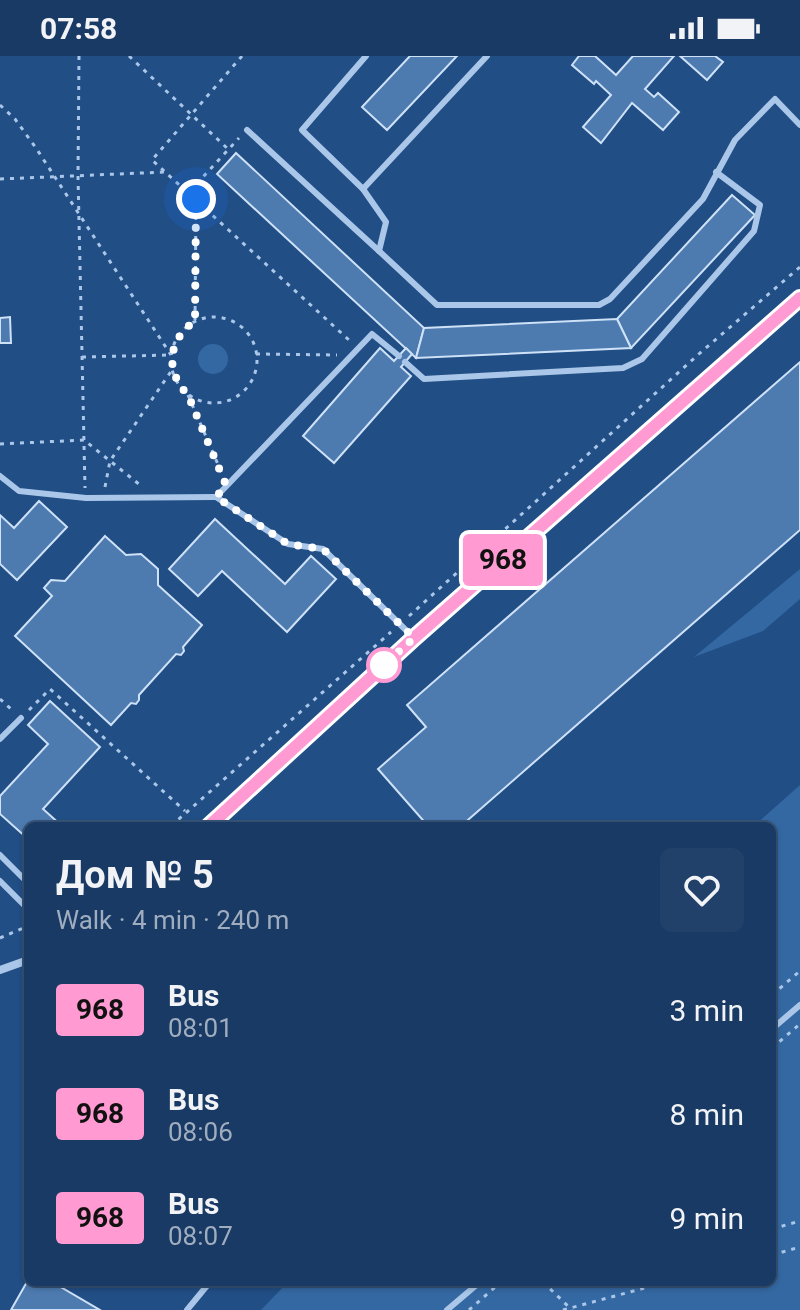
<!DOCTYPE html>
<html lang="en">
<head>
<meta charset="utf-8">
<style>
	body { margin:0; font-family:Roboto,sans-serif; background:#22416a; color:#f1f3f6; height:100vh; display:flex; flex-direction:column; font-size:30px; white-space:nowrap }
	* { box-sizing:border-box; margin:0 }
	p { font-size:26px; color:#9fadbf }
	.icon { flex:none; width:44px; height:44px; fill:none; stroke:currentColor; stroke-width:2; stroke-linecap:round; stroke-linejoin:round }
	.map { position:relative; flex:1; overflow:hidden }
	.sheet { position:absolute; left:24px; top:766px; width:752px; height:464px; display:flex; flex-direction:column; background:#193a64; border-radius:12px; box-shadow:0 2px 6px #0004,0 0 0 2px #375478 }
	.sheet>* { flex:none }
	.badge { padding:0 16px; border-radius:6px; font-size:28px; line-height:52px }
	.you { position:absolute; width:40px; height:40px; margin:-20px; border:6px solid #fff; border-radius:50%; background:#1a73e8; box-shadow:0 0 0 12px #1a73e833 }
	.map>.badge { position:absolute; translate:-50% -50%; box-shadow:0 0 0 4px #fff }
	.round { display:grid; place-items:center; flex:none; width:84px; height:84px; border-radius:12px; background:#22416a }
	.head { display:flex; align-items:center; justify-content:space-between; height:136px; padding:0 32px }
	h1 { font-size:38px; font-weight:700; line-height:60px }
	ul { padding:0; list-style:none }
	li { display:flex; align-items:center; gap:24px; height:104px; padding:0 32px }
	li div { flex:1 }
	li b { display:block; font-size:30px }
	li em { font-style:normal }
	li .badge { min-width:88px; font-weight:700; text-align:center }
	.status { display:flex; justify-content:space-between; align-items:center; height:56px; padding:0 40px; background:#193a64; direction:ltr }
	.status svg { height:22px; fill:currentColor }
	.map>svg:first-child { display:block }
	.green { fill:#3468a2 }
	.building { fill:#4d7bb0; stroke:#cee1f7; stroke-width:2 }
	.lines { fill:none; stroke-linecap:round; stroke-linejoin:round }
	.path { stroke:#aac7e9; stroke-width:3; stroke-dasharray:4 6; stroke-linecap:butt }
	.lane { stroke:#aac7e9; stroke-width:6 }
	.street { stroke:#aac7e9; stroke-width:8 }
	.line-casing { stroke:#fff; stroke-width:18 }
	.line { stroke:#ff9ad2; stroke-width:12 }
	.walk { stroke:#fff; stroke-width:8; stroke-dasharray:0 14.4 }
	.stop-dot { fill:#fff; stroke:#ff9ad2; stroke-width:4 }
</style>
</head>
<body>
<div class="status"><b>07:58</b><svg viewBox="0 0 49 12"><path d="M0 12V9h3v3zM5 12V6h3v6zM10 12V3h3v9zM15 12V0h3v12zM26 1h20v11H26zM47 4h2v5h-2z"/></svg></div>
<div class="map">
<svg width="800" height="1254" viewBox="0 0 800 1254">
	<rect width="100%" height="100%" fill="#214e85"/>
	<g class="green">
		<circle cx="213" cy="303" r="15"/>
		<path d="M800,513V543L763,575L694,601Z"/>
		<path d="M800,729V1254H261L288,1226H772V770H754Z"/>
	</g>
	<g class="building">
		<path d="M410,0H457L387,74L362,51Z"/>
		<path d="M579,0H595L616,19L633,0H674L645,33L654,41L658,37L679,56L663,74L632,47L601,87L583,71L611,39L596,25L594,28L572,9Z"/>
		<path d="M680,0H715L723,6L707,24Z"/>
		<path d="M236,97L424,272L416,302L217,118Z"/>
		<path d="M732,139L755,159L631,292L617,263Z"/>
		<path d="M10,261L11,287H0V262Z"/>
		<path d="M617,263L631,292L416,302L424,272Z"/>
		<path d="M380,292L394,305L406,292L412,298L401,311L411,320L334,407L303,380Z"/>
		<path d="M800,306V474L461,770H428L378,713L426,671L407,649Z"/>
		<path d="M39,445L67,471L17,524L0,508V459L14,472Z"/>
		<path d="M215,463L285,528L311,500L336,523L287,576L222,515L198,540L169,513Z"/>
		<path d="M105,480L126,499L141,498L158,513V529L202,569L183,591L184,595L181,599L176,598L139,639V644L136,648L131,647L111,669L15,580L52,540L44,532L51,524L65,525Z"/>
		<path d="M50,645L100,691L43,753L62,770H28V783L0,758V740L48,688L28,669Z"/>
		<path d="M28,1224V1226H52L100,1254H11Z"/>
	</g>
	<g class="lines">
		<g class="path">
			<path d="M79,0L78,120L85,432"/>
			<path d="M129,0L228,93"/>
			<path d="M242,0L152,104L349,284"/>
			<path d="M0,49L15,63L36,92L171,299"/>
			<path d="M0,123L166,116"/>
			<path d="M190,135L239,82"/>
			<circle cx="214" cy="304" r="43"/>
			<path d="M195,264L196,143"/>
			<path d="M256,298L337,299"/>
			<path d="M82,301L171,299"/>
			<path d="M188,339L223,420"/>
			<path d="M0,388L84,384L140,429"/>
			<path d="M105,431L110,405L172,314"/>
			<path d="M409,560L700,297L800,211"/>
			<path d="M0,643L12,654"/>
			<path d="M29,654L50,633L185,755"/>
			<path d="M171,770L391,576"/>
			<path d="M0,882L28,870"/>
			<path d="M772,939L800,915"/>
			<path d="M772,992L800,968"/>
			<path d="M772,1173L800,1165"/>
			<path d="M772,1199L800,1191"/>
			<path d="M543,1226L572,1254"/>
			<path d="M553,1226L565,1230L588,1226"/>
			<path d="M469,1254L501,1226"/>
			<path d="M563,1254L667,1226"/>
		</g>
		<g class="lane">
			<path d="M487,0L363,133L386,166L379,195L437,249H599L610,243L703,143L735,84L775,43L800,69"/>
			<path d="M247,74L379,195"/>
			<path d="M363,133L302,74L366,0"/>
			<path d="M399,300L372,278L216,441L288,488L323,493L414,582"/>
			<path d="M405,306L424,323L623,312L642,303L754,175L760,149L716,116"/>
			<path d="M0,420L19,435L86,442L216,441"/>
			<path d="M0,683L21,662"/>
			<path d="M0,799L28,827"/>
			<path d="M0,825L28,853"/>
			<path d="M772,973L800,949"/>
			<path d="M187,1254L210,1226"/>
			<path d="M447,1254L480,1226"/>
		</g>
		<g class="street">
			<path d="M209,770L414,582L800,242"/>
			<path d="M0,914L28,904"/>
		</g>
	</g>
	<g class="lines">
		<defs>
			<path id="line" d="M209,770L414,582L800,242"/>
		</defs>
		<use href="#line" class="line-casing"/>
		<use href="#line" class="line"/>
		<path class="walk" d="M196,143L195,265C167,285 165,315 188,339L226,429L216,441L288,488L323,493L414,582L384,609"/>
	</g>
	<circle class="stop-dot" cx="384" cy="609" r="16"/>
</svg>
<div class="you" style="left:196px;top:143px"></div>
<b class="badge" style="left:503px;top:504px;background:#ff9ad2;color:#111">968</b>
<section class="sheet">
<div class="head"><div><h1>Дом № 5</h1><p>Walk · 4 min · 240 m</p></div><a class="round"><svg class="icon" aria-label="heart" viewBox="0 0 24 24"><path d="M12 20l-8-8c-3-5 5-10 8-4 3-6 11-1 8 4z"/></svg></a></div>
<ul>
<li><span class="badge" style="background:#ff9ad2;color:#111">968</span><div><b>Bus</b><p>08:01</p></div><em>3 min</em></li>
<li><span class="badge" style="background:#ff9ad2;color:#111">968</span><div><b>Bus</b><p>08:06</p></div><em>8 min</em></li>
<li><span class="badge" style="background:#ff9ad2;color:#111">968</span><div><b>Bus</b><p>08:07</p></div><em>9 min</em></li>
</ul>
</section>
</div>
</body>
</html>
